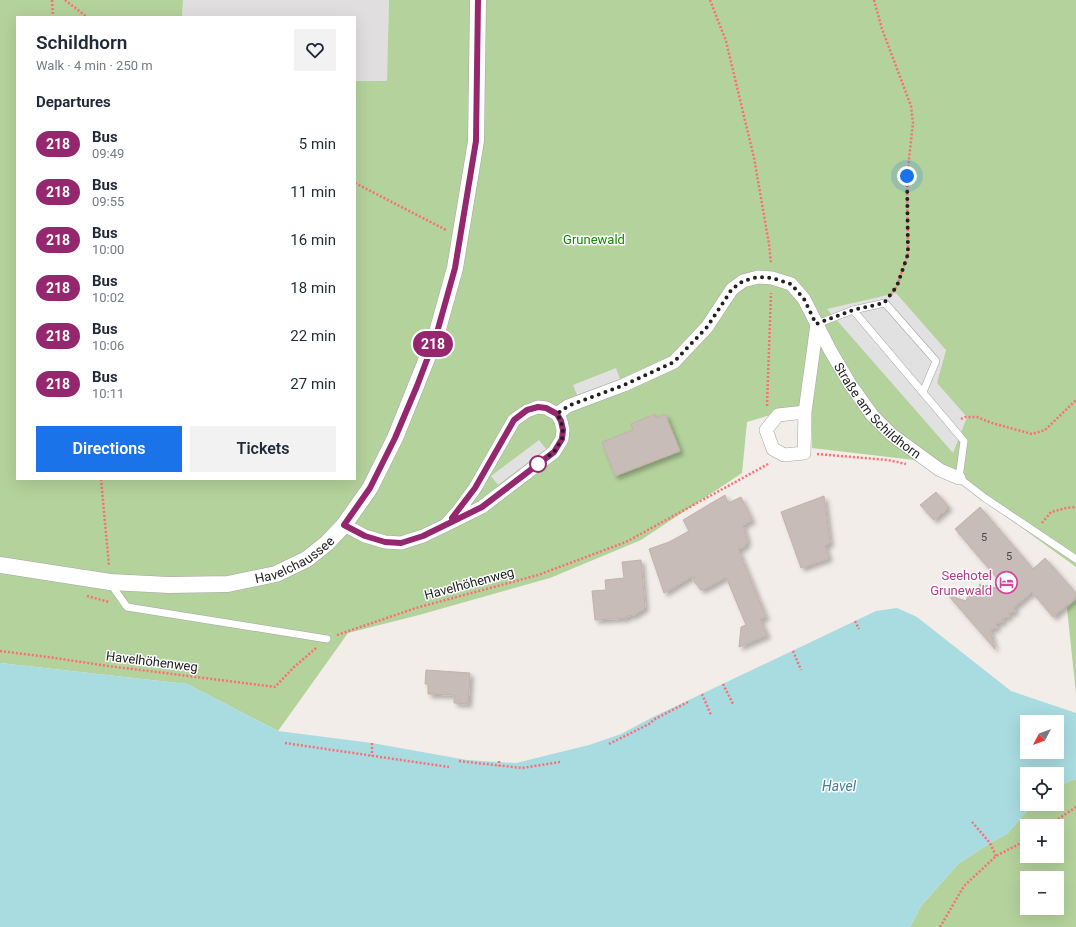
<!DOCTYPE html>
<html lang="en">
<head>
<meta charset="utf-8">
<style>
	body { margin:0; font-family:Roboto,sans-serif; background:#f2f2f3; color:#1f2937; height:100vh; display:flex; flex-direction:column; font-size:15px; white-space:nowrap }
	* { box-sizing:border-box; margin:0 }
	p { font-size:13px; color:#747a83 }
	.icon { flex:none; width:22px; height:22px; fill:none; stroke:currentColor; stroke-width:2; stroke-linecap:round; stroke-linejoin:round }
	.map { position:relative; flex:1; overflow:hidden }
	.details { position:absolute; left:16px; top:16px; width:340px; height:464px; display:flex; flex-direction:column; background:#fff; border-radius:0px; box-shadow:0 4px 16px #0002 }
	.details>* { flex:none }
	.badge { padding:0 8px; border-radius:13px; font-size:14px; line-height:26px }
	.needle { width:26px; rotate:229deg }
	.fabs { position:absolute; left:1020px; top:715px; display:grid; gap:8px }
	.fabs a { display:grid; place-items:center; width:44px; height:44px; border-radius:0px; background:#fff; box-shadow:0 4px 16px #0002; font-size:20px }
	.you { position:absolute; width:20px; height:20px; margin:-10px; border:3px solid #fff; border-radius:50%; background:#1a73e8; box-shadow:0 0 0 6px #1a73e833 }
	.map>.badge { position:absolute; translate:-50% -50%; box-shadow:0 0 0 2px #fff }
	h2 { padding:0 20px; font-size:15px; line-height:36px }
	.round { display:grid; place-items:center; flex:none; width:42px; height:42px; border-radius:0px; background:#f2f2f3 }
	.overview { display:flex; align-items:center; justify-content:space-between; height:68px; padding:0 20px }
	h1 { font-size:19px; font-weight:600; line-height:30px }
	.action { display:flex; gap:8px; margin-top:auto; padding:8px 20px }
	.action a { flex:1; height:46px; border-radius:0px; background:#1a73e8; color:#fff; font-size:16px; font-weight:600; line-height:46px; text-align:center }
	.action a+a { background:#f2f2f3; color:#1f2937 }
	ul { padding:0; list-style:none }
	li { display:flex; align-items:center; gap:12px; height:48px; padding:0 20px }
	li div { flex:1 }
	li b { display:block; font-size:15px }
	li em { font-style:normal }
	li .badge { min-width:44px; font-weight:700; text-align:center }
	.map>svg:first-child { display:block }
	.residential { fill:#e0dedf }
	.forest { fill:#b4d29c; fill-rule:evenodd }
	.parking { fill:#e1e1e1 }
	.water { fill:#a8dce0; fill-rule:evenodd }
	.building { fill:#c7bcb7; stroke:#c4b1aa; filter:url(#shadow) }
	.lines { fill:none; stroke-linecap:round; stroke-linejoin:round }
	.service-casing { stroke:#a5a5a5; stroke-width:8 }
	.minor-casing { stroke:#a5a5a5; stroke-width:14 }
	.tertiary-casing { stroke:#a5a5a5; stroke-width:17 }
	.path { stroke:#fe6d74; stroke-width:2.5; stroke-dasharray:2 2; stroke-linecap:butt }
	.service { stroke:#fff; stroke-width:7 }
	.minor { stroke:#fff; stroke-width:13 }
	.tertiary { stroke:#fff; stroke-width:16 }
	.line-casing { stroke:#fff; stroke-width:9 }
	.line { stroke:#95276e; stroke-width:6 }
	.walk { stroke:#212121; stroke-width:4; stroke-dasharray:0 7.2 }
	.stop-dot { fill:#fff; stroke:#95276e; stroke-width:2 }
	.labels { text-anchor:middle; stroke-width:3; stroke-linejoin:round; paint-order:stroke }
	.number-label { font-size:11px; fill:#4a4846 }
	.park-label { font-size:13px; fill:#118609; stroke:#fff }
	.street-label { font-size:13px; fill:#212121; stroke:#fff }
	.hotel-label { font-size:13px; fill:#b23c85; stroke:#fff; text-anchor:end }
	.water-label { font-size:14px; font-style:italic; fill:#417d9c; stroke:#fff }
</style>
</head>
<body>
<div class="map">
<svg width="1076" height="927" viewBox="0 0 1076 927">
	<defs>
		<filter id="shadow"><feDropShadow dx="3.5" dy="3.5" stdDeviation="2" flood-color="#0004"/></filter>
	</defs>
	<rect width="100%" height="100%" fill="#f2ede8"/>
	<path class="residential" d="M183,0H389L387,81H355V17H182Z"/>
	<g class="forest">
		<path d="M0,0H183L182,17H17V479H355V81H387L389,0H1076V567L964,486L914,460L812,448V403L747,422L742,473L641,540L550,578L419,615L348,633L278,731L187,684L0,663ZM828,309L946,350L936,383L953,452Z"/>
		<path d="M1076,600V694L1067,608Z"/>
		<path d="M1076,779V927H910L921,906L958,864L990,843L1007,834L1033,804H1057V786ZM1027,826H1057V856H1027ZM1027,878H1057V908H1027Z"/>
	</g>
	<g class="parking">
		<path d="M896,293L946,350L937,383L967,417L953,453L827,309Z"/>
		<path d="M616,368L620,379L577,395L573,385Z"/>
		<path d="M539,440L546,449L498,485L491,476Z"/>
	</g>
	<path class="water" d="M897,608L917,617L1011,691L1076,713V779L1057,786V774H1027V804H1033L1007,834L990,843L958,864L921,906L910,927H0V663L187,684L278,731L372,743L467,760L516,763L589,745L621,734L651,718L876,611ZM1027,722H1057V752H1027Z"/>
	<g class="building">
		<path d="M655,414L656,418L665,414L680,451L615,476L602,442L633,430L631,424Z"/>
		<path d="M936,492L949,507L934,520L920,505Z"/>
		<path d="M725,495L728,503L741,497L752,520L743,525L747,539V542L744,547L738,549L766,617L760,619L767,635L739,647L741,627L746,625L726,577L708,587L701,590L693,580L695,577L693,578L691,577L664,593L649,549L669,542L689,531L683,520Z"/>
		<path d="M824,496L830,543L825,546L829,558L801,568L781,512Z"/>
		<path d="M980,507L1033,569L1045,558L1076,593V597L1053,617L1032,592L1014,607L1015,612L1008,613L1009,617L1002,618L1003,622L996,623L997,628L990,629L995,649L948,595L966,601L968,595L972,596L974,589L978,590L980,584L1008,591L955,529Z"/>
		<path d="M641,560L645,608L634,615L627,616V618L595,620L592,591L606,590L605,580L624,578L622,562Z"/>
		<path d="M426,670L470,673L468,704L454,703V695L428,694V684H425Z"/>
	</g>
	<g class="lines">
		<defs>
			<g id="service">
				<path d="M853,310L885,303L936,361L923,392"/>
				<path d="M817,324L853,310L964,441L959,478L985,498L1076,559"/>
				<path d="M110,583L127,607L327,639"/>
			</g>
			<g id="minor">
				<path d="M805,412L778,415L766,430L773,449L784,455L804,453L805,412L817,324"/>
				<path id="s1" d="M557,414L568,406L624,385L674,362L707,327L732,289L743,281L758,277L772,278L791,284L804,299L830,350L850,384L872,415L892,435L940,470L959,478"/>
				<path d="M344,525L365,536L385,542L401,543L423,536L446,525L482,507L554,452L562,439L563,430L561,421L557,414L546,408L538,407L527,411L514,420L475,488L459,510L446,525"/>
			</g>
			<g id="tertiary">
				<path id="s2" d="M0,565L110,582L169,585L228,584L276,574L307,559L327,543L344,525L370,488L395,438L436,336L455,268L476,141L478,0"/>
			</g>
		</defs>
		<use href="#service" class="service-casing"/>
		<use href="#minor" class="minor-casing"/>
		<use href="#tertiary" class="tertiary-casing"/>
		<g class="path">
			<path d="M52,0L53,17"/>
			<path d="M65,0L87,17"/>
			<path d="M710,0L726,41L754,158L769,244L771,264"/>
			<path d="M874,0L882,29L911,106L913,123L907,176L908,254L897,286L891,295"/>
			<path d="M355,183L446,230"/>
			<path d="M767,406L771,293"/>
			<path d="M961,419L965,417H977L992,423L1032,434L1045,430L1076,400"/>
			<path d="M817,454L888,460L906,464"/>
			<path d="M101,479L109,566"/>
			<path d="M1042,523L1051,512L1066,508L1076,507"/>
			<path d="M87,596L109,602"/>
			<path d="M855,621L859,629"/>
			<path d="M337,635L416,608L538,575L626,542L770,463"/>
			<path d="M0,651L48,657L108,666L275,687L293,668L316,648"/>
			<path d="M793,651L801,670"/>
			<path d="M723,684L733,704"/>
			<path d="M702,694L711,715"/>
			<path d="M285,743L449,767"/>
			<path d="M372,743V756"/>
			<path d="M609,744L651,723L653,720L688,702"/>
			<path d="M459,761L522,768L560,762"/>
			<path d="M499,761V766"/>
			<path d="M972,822L990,843L996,856"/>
			<path d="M1048,826L1076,807"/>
			<path d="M940,927L964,886L996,856L1027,840"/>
		</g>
		<use href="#service" class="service"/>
		<use href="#minor" class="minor"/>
		<use href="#tertiary" class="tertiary"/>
	</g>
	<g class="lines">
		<defs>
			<path id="line" d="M452,518L475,488L514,420L527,410L538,407L546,408L557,414L561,421L563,430L562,439L554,452L482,507L423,536L401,543L385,542L365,536L344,525L370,488L395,438L417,386L436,336L455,268L476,141L478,0"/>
		</defs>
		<use href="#line" class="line-casing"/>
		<use href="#line" class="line"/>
		<path class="walk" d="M538,464L554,452L562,439L563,430L561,421L557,414L568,406L624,385L674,362L707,327L732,289L743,281L758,277L772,278L791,284L804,299L816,324L853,310L884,303L897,286L908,254L907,176"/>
	</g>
	<defs>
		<symbol id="hotel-ring" viewBox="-11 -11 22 22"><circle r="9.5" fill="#fff" stroke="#d1479c" stroke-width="1.5"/><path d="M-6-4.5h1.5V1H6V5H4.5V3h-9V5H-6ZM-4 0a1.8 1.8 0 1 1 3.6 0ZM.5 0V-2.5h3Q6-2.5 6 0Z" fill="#d1479c"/></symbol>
	</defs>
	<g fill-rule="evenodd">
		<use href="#hotel-ring" x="994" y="570" width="25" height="25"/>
	</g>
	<circle class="stop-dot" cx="538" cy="464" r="8"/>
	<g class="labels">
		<g class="number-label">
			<text x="984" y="541">5</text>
			<text x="1009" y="560">5</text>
		</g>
		<g class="park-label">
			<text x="594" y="244">Grunewald</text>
		</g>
		<g class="street-label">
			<text dy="5" stroke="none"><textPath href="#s1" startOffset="440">Straße am Schildhorn</textPath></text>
			<text dy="5" stroke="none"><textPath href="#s2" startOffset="301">Havelchaussee</textPath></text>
			<text transform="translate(469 583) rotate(-15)" y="5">Havelhöhenweg</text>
			<text transform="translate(152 661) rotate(7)" y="5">Havelhöhenweg</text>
		</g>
		<g class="hotel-label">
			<text x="992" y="580">Seehotel<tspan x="992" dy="15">Grunewald</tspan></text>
		</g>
		<g class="water-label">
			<text x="839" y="791">Havel</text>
		</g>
	</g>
</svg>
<div class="fabs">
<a><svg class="needle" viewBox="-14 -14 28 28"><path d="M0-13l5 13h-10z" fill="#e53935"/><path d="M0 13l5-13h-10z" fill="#747a83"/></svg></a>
<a><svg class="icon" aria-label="locate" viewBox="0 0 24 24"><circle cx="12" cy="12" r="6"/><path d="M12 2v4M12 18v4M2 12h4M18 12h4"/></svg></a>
<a>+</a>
<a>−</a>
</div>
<div class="you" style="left:907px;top:176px"></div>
<b class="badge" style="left:433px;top:344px;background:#95276e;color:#fff">218</b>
<section class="details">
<div class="overview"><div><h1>Schildhorn</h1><p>Walk · 4 min · 250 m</p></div><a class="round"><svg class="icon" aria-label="heart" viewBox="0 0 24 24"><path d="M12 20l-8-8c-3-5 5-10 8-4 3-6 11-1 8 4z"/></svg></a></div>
<h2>Departures</h2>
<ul>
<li><span class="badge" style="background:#95276e;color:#fff">218</span><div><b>Bus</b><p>09:49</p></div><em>5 min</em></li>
<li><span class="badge" style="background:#95276e;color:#fff">218</span><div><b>Bus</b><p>09:55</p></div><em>11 min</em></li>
<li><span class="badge" style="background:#95276e;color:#fff">218</span><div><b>Bus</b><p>10:00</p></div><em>16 min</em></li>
<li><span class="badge" style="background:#95276e;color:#fff">218</span><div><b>Bus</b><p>10:02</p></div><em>18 min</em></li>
<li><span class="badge" style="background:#95276e;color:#fff">218</span><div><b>Bus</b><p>10:06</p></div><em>22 min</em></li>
<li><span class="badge" style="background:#95276e;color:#fff">218</span><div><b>Bus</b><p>10:11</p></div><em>27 min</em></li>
</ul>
<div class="action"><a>Directions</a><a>Tickets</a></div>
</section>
</div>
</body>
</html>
